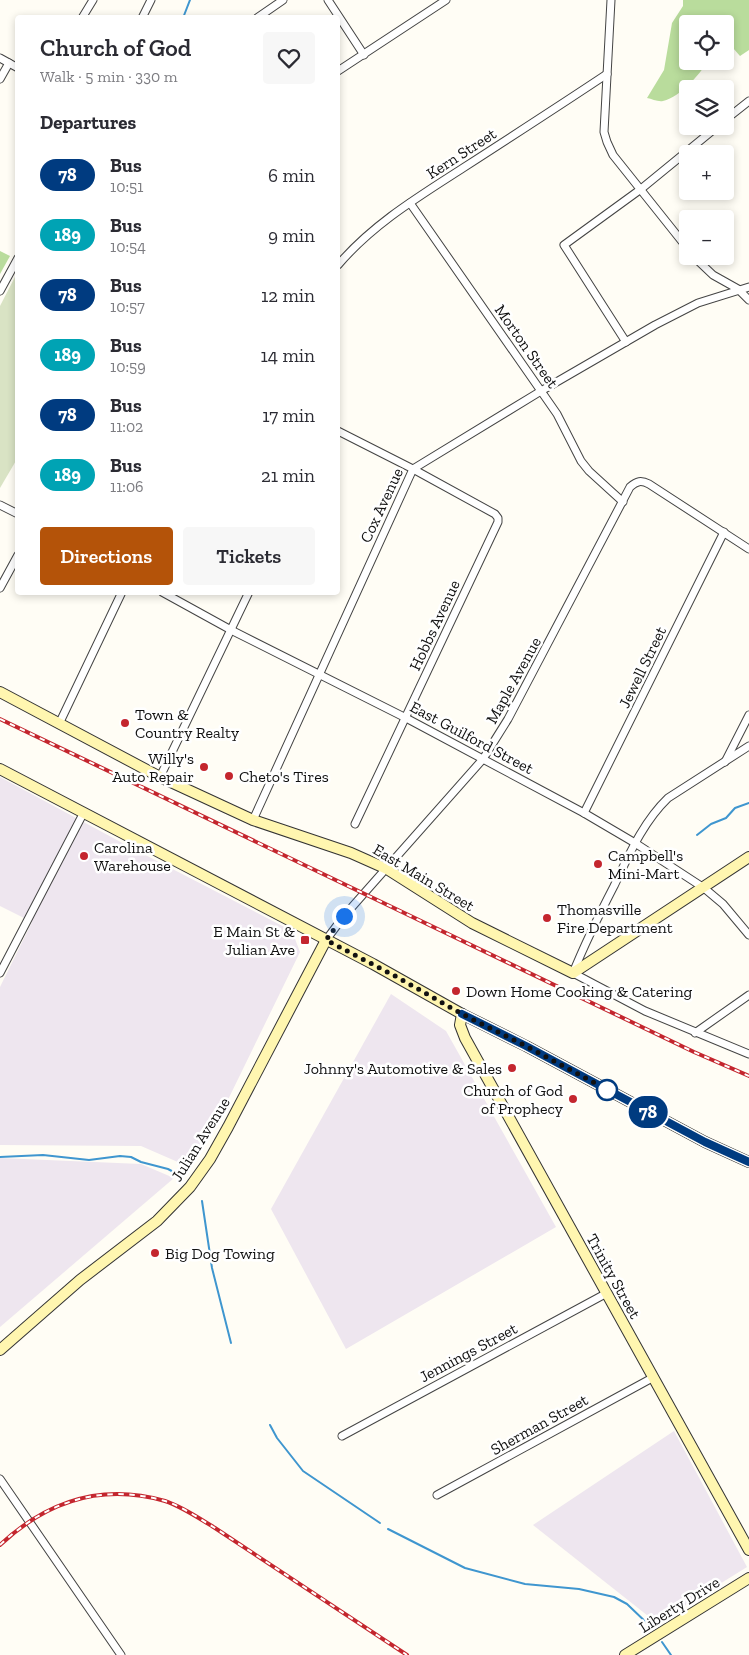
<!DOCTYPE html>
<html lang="en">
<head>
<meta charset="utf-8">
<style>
	body { margin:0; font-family:"Zilla Slab",serif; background:#f7f7f7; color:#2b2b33; height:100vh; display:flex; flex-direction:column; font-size:19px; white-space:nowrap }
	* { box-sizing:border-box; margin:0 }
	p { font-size:16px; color:#7c7c81 }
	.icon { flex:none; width:28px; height:28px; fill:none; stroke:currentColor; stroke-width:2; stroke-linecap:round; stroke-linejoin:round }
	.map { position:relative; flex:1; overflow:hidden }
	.details { position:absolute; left:15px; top:15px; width:325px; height:580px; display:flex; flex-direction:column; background:#fff; border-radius:5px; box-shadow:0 2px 8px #0003 }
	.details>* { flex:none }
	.badge { padding:0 10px; border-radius:16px; font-size:18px; line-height:32px }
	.fabs { position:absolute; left:679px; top:15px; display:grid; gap:10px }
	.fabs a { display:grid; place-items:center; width:55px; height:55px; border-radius:5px; background:#fff; box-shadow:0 2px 8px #0003; font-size:25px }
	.you { position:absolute; width:25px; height:25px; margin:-12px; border:4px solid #fff; border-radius:50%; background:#1a73e8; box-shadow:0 0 0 8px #1a73e833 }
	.map>.badge { position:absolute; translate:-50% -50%; box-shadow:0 0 0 2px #fff }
	h2 { padding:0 25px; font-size:19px; line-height:45px }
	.round { display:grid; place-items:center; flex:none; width:52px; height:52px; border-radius:5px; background:#f7f7f7 }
	.summary { display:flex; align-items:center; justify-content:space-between; height:85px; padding:0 25px }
	h1 { font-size:24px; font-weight:600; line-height:38px }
	.action { display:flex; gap:10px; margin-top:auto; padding:10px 25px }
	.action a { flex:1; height:58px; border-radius:5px; background:#b45309; color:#fff; font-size:20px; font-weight:600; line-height:58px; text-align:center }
	.action a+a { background:#f7f7f7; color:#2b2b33 }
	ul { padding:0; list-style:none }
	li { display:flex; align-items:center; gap:15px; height:60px; padding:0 25px }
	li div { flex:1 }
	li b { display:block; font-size:19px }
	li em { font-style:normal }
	li .badge { min-width:55px; font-weight:700; text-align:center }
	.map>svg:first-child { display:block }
	.industrial { fill:#eee6ef }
	.forest { fill:#b9dc9c }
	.cemetery { fill:#d9e3c4 }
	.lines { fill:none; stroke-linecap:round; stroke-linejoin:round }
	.stream { stroke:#3f96cf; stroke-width:2 }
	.street-casing { stroke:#444; stroke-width:9 }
	.secondary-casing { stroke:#333; stroke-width:12 }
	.street { stroke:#fff; stroke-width:7 }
	.secondary { stroke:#fff6b0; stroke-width:10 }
	.rail-casing { stroke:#c4262e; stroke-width:4 }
	.rail { stroke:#fff; stroke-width:2; stroke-dasharray:5.5; stroke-linecap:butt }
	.line-casing { stroke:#fff; stroke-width:11 }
	.line { stroke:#003b80; stroke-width:8 }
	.walk { stroke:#111; stroke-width:5; stroke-dasharray:0 9 }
	.poi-dot { fill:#c4262e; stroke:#fff; stroke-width:2 }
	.stop-dot { fill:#fff; stroke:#003b80; stroke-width:2.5 }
	.labels { text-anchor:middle; stroke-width:5; stroke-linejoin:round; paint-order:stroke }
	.street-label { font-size:16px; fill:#111; stroke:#fff }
	.poi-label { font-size:16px; fill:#111; stroke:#fff; text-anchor:start }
</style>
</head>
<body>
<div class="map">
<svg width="749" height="1655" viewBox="0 0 749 1655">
	<rect width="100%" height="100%" fill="#fffdf5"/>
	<g class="industrial">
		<path d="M0,777L128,846L292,931L300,952L221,1114L196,1159L187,1166L141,1146L0,1145V987L32,922L0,906Z"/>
		<path d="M391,994L446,1031L556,1227L346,1349L271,1209Z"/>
		<path d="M0,1158L141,1164L174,1178L0,1327Z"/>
		<path d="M674,1431L747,1567L657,1623L533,1525Z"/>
	</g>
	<g class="forest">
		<path d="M683,0H749V50L740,56L726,40L725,41V24H688V61H709C697,76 682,96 663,101C658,102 652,99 647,98L664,70L672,23L683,6Z"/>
		<path d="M0,251L10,256L0,274Z"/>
	</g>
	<path class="cemetery" d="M17,273V459L0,488V306Z"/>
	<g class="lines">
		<g class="stream">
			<path d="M183,18L190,0"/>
			<path d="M697,835L711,824L726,818L735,808L749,803"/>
			<path d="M0,1157L43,1155L89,1160L120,1156L131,1157L141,1162L168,1169L179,1175"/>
			<path d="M202,1201L212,1268L231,1343"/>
			<path d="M270,1425L277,1438L303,1471L380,1523"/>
			<path d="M388,1529L465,1568L525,1584L579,1589L614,1597L627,1604L651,1627"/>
			<path d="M662,1642L671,1655"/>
		</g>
		<defs>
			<g id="street">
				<path d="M328,0L364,55"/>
				<path d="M611,0L604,132L607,142L613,155L688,249"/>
				<path d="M82,18L93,0"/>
				<path d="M142,18L151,0"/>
				<path d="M257,18L283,0"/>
				<path d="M0,58L18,68"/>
				<path d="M338,71L446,0"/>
				<path d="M0,79L9,63"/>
				<path d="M725,120L749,101"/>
				<path d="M410,203L541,391L557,414L581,461L589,471L623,502"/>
				<path d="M693,256L713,275L738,289L749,300"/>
				<path d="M338,265C373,224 418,197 463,168C511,137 559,106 607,74"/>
				<path d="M0,291L18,258"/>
				<path d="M626,342L564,245L641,189L718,126"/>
				<path d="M338,431L413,469L495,514L498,518V522L355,824"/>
				<path d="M0,505L18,514"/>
				<path d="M0,588L18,555"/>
				<path d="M162,592L231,630L406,718L584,813L635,843L704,888L723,904L749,935"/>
				<path d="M59,724L122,592"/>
				<path d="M749,746L668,798C643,822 629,855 614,886C599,915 585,943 573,973L645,1011L749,1054"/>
				<path d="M725,762L749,715"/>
				<path d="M160,777L249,592"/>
				<path d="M584,813L724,532"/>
				<path d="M253,820L413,469L541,391L655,325L698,303L749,287"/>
				<path d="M326,940L344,916L483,759L508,719L630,487C637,481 641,480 649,484L749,549"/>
				<path d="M0,973L84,812"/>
				<path d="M695,1033L749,995"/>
				<path d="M342,1436L607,1293"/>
				<path d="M0,1479L121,1655"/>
				<path d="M437,1495L654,1377"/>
			</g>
			<g id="secondary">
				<path d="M0,692L160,777L253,820L351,853L387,869L472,923L573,973L749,857"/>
				<path d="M0,769L373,964L462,1014L526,1046L705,1142L749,1162"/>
				<path d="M462,1014L460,1025L465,1038L749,1550"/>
				<path d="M0,1350L80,1280L157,1221L190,1187L210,1159L228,1127L326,940"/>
				<path d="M625,1655L749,1578"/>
			</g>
		</defs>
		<use href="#street" class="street-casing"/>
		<use href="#secondary" class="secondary-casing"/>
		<use href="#street" class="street"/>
		<use href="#secondary" class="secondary"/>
		<defs>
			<g id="rail">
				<path d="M0,719L694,1052L749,1076"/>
				<path d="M0,1545C47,1501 102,1483 165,1501C183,1507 200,1519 215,1528L407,1655"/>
			</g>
		</defs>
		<use href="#rail" class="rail-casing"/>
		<use href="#rail" class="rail"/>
	</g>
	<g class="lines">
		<defs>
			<path id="line" d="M462,1014L526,1046L705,1142L749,1162"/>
		</defs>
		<use href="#line" class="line-casing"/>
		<use href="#line" class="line"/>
		<path class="walk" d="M344,916L326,940L397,977L462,1014L526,1046L608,1090H607"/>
	</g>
	<g class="poi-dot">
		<circle cx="125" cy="723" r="5"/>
		<circle cx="204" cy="767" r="5"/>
		<circle cx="229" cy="776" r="5"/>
		<circle cx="84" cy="856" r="5"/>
		<circle cx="598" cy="864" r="5"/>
		<circle cx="547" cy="918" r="5"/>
		<rect x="300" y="935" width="10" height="10" rx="2.5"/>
		<circle cx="456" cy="991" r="5"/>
		<circle cx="512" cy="1068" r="5"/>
		<circle cx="573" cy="1099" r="5"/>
		<circle cx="155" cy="1253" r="5"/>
	</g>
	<circle class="stop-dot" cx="607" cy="1090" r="10"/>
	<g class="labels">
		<g class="street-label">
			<text transform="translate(461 153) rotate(-33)" y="6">Kern Street</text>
			<text transform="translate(527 346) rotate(55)" y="6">Morton Street</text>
			<text transform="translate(381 505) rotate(-65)" y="6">Cox Avenue</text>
			<text transform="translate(434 625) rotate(-65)" y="6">Hobbs Avenue</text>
			<text transform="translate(642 667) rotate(-64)" y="6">Jewell Street</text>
			<text transform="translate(513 680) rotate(-61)" y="6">Maple Avenue</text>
			<text transform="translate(472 737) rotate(28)" y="6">East Guilford Street</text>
			<text transform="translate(424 877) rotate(31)" y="6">East Main Street</text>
			<text transform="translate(200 1139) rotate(-58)" y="6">Julian Avenue</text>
			<text transform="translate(614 1276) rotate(61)" y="6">Trinity Street</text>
			<text transform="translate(468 1352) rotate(-28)" y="6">Jennings Street</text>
			<text transform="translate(539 1424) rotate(-29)" y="6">Sherman Street</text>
			<text transform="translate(679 1604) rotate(-32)" y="6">Liberty Drive</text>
		</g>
		<g class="poi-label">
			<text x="135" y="720">Town &amp;<tspan x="135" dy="18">Country Realty</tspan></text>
			<text x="194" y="764" text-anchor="end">Willy's<tspan x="194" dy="18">Auto Repair</tspan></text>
			<text x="239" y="782">Cheto's Tires</text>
			<text x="94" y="853">Carolina<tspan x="94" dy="18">Warehouse</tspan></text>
			<text x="608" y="861">Campbell's<tspan x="608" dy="18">Mini-Mart</tspan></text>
			<text x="557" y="915">Thomasville<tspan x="557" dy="18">Fire Department</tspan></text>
			<text x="295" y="937" text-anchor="end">E Main St &amp;<tspan x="295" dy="18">Julian Ave</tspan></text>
			<text x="466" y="997">Down Home Cooking &amp; Catering</text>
			<text x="502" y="1074" text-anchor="end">Johnny's Automotive &amp; Sales</text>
			<text x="563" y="1096" text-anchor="end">Church of God<tspan x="563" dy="18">of Prophecy</tspan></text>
			<text x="165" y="1259">Big Dog Towing</text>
		</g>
	</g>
</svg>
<div class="fabs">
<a><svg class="icon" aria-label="locate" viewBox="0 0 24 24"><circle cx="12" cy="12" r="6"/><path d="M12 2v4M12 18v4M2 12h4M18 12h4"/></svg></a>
<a><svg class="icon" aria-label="layers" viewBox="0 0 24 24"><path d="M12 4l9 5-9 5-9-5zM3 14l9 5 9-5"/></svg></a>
<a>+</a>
<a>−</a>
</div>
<div class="you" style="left:344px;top:916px"></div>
<b class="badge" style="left:648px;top:1112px;background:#003b80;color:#fff">78</b>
<section class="details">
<div class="summary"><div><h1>Church of God</h1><p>Walk · 5 min · 330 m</p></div><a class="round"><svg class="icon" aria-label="heart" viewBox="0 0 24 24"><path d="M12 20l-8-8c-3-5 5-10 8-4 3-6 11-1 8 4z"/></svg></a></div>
<h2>Departures</h2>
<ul>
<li><span class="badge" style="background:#003b80;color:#fff">78</span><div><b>Bus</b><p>10:51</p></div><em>6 min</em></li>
<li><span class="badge" style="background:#00a3b4;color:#fff">189</span><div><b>Bus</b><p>10:54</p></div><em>9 min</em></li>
<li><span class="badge" style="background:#003b80;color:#fff">78</span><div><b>Bus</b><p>10:57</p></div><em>12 min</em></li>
<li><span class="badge" style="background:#00a3b4;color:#fff">189</span><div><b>Bus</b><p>10:59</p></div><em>14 min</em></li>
<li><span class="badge" style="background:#003b80;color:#fff">78</span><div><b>Bus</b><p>11:02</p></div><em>17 min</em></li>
<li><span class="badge" style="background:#00a3b4;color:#fff">189</span><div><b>Bus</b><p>11:06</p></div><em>21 min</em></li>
</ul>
<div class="action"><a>Directions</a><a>Tickets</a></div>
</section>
</div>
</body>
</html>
